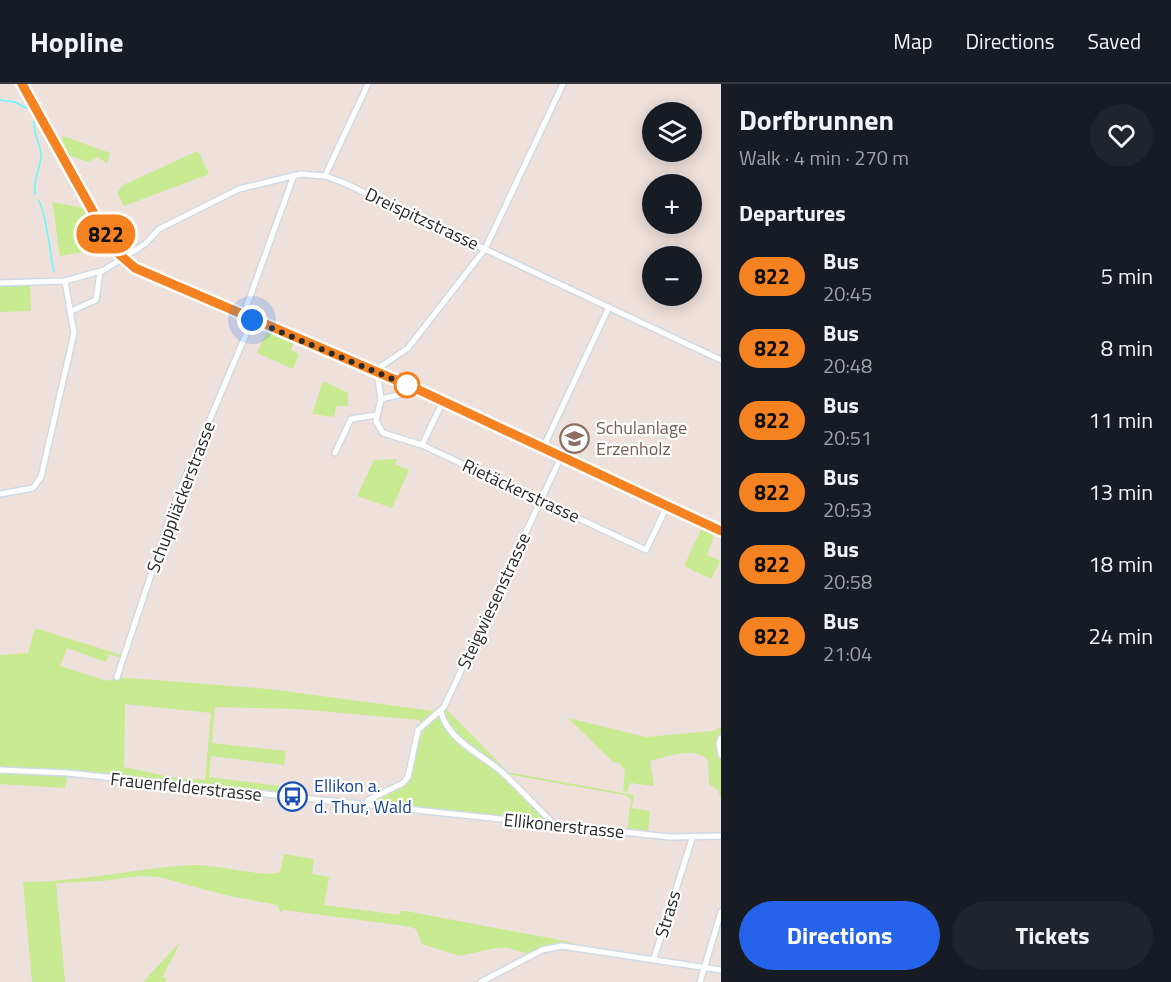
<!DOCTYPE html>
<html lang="en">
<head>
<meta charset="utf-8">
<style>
	body { margin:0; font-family:"Titillium Web",sans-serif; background:#20242c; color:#f1f3f6; height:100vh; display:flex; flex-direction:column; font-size:22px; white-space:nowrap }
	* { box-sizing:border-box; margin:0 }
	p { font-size:20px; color:#9ea1a6 }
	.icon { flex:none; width:33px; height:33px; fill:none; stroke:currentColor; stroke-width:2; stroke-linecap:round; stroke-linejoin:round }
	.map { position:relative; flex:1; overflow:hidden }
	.details { display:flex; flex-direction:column; background:#171b24; width:450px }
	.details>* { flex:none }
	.badge { padding:0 12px; border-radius:20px; font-size:21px; line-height:39px }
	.buttons { position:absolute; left:642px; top:18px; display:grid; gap:12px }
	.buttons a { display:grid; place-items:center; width:60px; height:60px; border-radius:50%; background:#171b24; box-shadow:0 3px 15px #0003; font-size:30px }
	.you { position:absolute; width:30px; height:30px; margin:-15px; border:4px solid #fff; border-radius:50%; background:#1a73e8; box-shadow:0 0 0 9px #1a73e833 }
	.map>.badge { position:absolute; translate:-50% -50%; box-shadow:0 0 0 3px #fff }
	h2 { padding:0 18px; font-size:22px; line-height:54px }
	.round { display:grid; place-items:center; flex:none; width:63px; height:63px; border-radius:32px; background:#20242c }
	.head { display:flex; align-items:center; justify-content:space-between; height:102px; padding:0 18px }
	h1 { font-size:28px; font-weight:700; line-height:45px }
	.cta { display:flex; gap:12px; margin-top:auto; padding:12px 18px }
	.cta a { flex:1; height:69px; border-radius:36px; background:#2563eb; color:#fff; font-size:24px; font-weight:700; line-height:69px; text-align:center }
	.cta a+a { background:#20242c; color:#f1f3f6 }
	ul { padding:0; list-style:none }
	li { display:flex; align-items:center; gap:18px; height:72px; padding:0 18px }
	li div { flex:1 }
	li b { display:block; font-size:22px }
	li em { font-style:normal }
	li .badge { min-width:66px; font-weight:700; text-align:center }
	header { display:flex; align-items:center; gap:36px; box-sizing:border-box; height:84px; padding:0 30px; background:#171b24; border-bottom:2px solid #363941 }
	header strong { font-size:28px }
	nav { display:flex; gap:33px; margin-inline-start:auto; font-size:21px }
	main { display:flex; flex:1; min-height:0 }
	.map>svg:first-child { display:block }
	.green { fill:#c8ea91; fill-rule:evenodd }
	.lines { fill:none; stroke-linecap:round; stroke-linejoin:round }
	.stream { stroke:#62fbfa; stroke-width:1.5 }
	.minor-casing { stroke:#d0dae5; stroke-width:8 }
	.major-casing { stroke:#c3c3c3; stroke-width:9 }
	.minor { stroke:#fff; stroke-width:5 }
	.major { stroke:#ffa54f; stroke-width:6 }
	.line-casing { stroke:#fff; stroke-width:14 }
	.line { stroke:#f58220; stroke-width:9 }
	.walk { stroke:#2a2a2a; stroke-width:6; stroke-dasharray:0 10.8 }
	.stop-dot { fill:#fff; stroke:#f58220; stroke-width:3 }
	.labels { text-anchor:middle; stroke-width:4.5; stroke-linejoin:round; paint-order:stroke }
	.street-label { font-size:18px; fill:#2a2a2a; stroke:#fff }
	.education-label { font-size:18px; fill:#785e54; stroke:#fff; text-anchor:start }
	.transit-label { font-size:18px; fill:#164399; stroke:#fff; text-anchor:start }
</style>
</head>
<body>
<header>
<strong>Hopline</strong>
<nav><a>Map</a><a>Directions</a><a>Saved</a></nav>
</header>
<main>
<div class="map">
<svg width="721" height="898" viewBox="0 0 721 898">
	<rect width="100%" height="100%" fill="#eee0db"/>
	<g class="green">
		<path d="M63,52L110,69L107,79L97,73L88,78L69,71L61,58Z"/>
		<path d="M198,67L209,90L124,122L117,109L123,101Z"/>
		<path d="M52,118L88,125L108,164L60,172C56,154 56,136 52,118Z"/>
		<path d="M30,200L31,227L0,228V202Z"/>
		<path d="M268,245L295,256L291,266L299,270L293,285L257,269Z"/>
		<path d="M323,297L348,309V322H336L334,333L312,330Z"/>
		<path d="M397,375L395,380L409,386L392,424L357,412L374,376Z"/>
		<path d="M702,443L715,449L707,471L720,477L711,495L684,482Z"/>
		<path d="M35,544L125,572L123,575L109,570L106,578L67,564L60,582L107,597L117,593L269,605L441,628L444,623L507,687L503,688L551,740L367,720L408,693L421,641L419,636L298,625L215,623L212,659L286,667L284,681L211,672L209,693L279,702L277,713L68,689L65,704L0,700V571L28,569ZM125,620L211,629L205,696L170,693L124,683Z"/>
		<path d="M568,634L646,653L713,647L721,643V714L718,706L709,700L708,676C693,662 667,673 650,677L654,702L630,699L627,708L623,707L625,686L619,679L613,678Z"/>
		<path d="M507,688L634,711L632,724L650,727L648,749L627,746L631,715L624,711L506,690Z"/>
		<path d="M284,770L314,775L312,790L329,793L324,821L400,831V827H406L570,858L571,864L562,862L531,871L508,864H496L459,872L422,860L416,845L406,842L283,826L281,829L277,821L225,811L159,793L140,792L102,797L56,799L65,898H32L23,798C80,798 136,784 193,781C216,780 264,794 280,788Z"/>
		<path d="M180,858C176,870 167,881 163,893L167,895L165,898H143Z"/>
	</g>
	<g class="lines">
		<g class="stream">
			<path d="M0,16L15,18L26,24"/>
			<path d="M35,35C31,46 41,60 41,72C40,85 33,96 35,110"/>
			<path d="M39,117C48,136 49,167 54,188"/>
		</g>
		<defs>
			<g id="minor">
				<path d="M563,0L485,165L408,264L380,283L378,295L381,315L376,337L383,349L422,361L646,466L667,422"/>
				<path d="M325,92L368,0"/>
				<path d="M0,199L65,197L104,186L145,160L159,145L239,105L301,90L325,92L342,98L721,276"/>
				<path d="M71,227L96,216L100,188"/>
				<path d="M243,232L294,91"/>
				<path d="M381,315L419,306"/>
				<path d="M422,361L443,317"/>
				<path d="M543,364L609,223"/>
				<path d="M335,369L351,335L376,331"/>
				<path d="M0,410L33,404L41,393L74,249L65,197"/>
				<path d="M117,593L176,415L252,236"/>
				<path d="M441,628C448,657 483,671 503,689C519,704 534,720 550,736L551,740"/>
				<path d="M721,654L719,659L721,671"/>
				<path d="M0,686L68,689L670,753L721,752"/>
				<path d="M367,720L368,716L403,699L408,693L418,646L444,623L561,373"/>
				<path d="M654,874L692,755"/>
				<path d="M481,898L542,866L562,862L721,886"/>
				<path d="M700,898L721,828"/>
			</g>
			<path id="major" d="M22,0L106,151L119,170L135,184L419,306L721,447"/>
		</defs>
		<use href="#minor" class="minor-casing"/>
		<use href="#major" class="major-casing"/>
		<use href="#minor" class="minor"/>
		<use href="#major" class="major"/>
	</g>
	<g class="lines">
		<defs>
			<path id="line" d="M22,0L106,151L119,170L135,184L419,306L721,447"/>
		</defs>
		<use href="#line" class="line-casing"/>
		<use href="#line" class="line"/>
		<path class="walk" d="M252,236L407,301"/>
	</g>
	<defs>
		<symbol id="school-ring" viewBox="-11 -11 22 22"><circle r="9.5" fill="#fff" stroke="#8d6e63" stroke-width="1.5"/><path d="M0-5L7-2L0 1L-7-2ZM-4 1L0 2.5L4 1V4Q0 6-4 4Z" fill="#8d6e63"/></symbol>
		<symbol id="bus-ring" viewBox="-11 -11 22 22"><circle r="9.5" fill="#fff" stroke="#1a4fb4" stroke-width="1.5"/><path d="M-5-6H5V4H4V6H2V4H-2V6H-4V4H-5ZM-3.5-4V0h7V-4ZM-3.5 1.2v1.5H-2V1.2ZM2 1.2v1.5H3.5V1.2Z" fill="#1a4fb4"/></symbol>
	</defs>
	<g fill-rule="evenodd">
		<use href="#school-ring" x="558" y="338" width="33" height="33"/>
		<use href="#bus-ring" x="276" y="696" width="33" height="33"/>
	</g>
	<circle class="stop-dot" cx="407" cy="301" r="12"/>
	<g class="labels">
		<g class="street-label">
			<text transform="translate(422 135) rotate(25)" y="6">Dreispitzstrasse</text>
			<text transform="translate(521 407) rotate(25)" y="6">Rietäckerstrasse</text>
			<text transform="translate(181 413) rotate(-69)" y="6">Schuppliäckerstrasse</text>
			<text transform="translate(494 517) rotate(-65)" y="6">Steigwiesenstrasse</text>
			<text transform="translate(186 703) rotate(6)" y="6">Frauenfelderstrasse</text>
			<text transform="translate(564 742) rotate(6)" y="6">Ellikonerstrasse</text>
			<text transform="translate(668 830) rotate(-73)" y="6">Strass</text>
		</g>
		<g class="education-label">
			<text x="596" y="350">Schulanlage<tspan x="596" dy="21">Erzenholz</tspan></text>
		</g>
		<g class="transit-label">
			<text x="314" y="708">Ellikon a.<tspan x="314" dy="21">d. Thur, Wald</tspan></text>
		</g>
	</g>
</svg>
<div class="buttons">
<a><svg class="icon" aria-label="layers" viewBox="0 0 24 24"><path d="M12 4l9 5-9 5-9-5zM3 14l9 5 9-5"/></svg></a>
<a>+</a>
<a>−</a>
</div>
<div class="you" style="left:252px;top:236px"></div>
<b class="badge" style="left:106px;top:150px;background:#f58220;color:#111">822</b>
</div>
<section class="details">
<div class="head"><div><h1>Dorfbrunnen</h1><p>Walk · 4 min · 270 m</p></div><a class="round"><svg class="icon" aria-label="heart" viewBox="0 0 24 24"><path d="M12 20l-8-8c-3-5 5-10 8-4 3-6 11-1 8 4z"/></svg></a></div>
<h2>Departures</h2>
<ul>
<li><span class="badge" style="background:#f58220;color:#111">822</span><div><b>Bus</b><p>20:45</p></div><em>5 min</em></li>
<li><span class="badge" style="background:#f58220;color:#111">822</span><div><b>Bus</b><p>20:48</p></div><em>8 min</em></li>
<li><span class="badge" style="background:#f58220;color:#111">822</span><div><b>Bus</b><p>20:51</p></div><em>11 min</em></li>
<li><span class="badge" style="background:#f58220;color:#111">822</span><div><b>Bus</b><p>20:53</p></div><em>13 min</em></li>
<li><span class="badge" style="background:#f58220;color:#111">822</span><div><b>Bus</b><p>20:58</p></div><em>18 min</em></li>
<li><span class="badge" style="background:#f58220;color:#111">822</span><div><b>Bus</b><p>21:04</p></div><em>24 min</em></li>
</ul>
<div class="cta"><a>Directions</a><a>Tickets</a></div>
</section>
</main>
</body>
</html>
